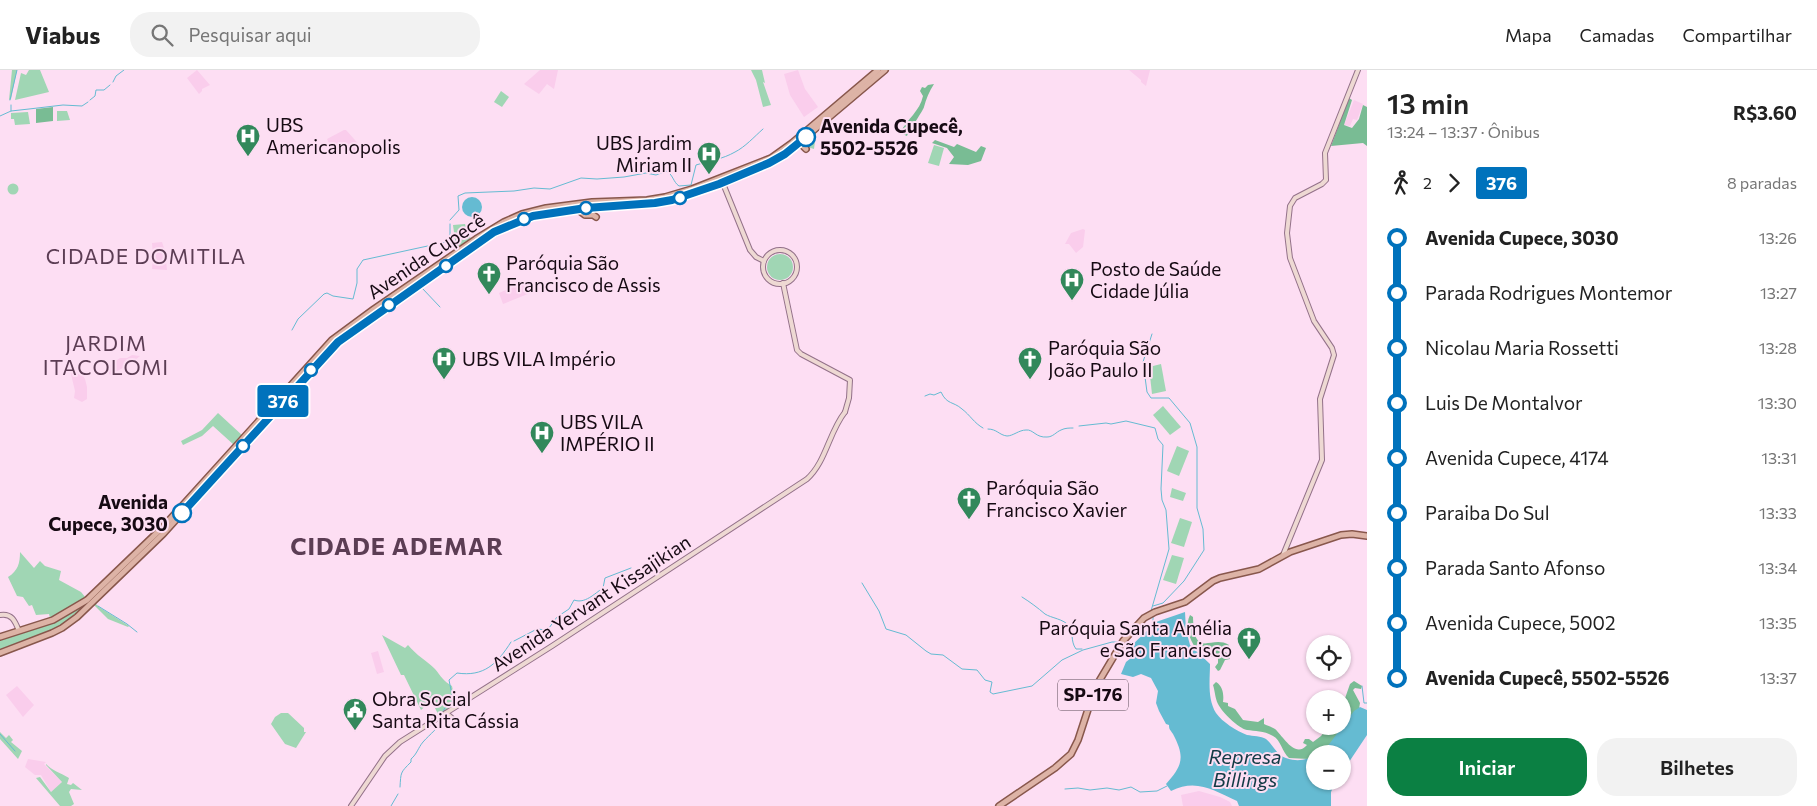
<!DOCTYPE html>
<html lang="pt">
<head>
<meta charset="utf-8">
<style>
	body { margin:0; font-family:Commissioner,sans-serif; background:#f2f2f2; color:#222; height:100vh; display:flex; flex-direction:column; font-size:19px; white-space:nowrap }
	* { box-sizing:border-box; margin:0 }
	p { font-size:16px; color:#767676 }
	.icon { flex:none; width:28px; height:28px; fill:none; stroke:currentColor; stroke-width:2; stroke-linecap:round; stroke-linejoin:round }
	.map { position:relative; flex:1; overflow:hidden }
	.sheet { display:flex; flex-direction:column; background:#fff; width:450px }
	.sheet>* { flex:none }
	.badge { padding:0 10px; border-radius:4px; font-size:18px; line-height:32px }
	.buttons { position:absolute; left:1306px; top:565px; display:grid; gap:10px }
	.buttons a { display:grid; place-items:center; width:45px; height:45px; border-radius:50%; background:#fff; box-shadow:0 1px 4px #0004; font-size:25px }
	.map>.badge { position:absolute; translate:-50% -50%; box-shadow:0 0 0 2px #fff }
	.legs { display:flex; align-items:center; gap:8px; height:55px; padding:0 20px; font-size:16px }
	.legs p { margin-inline-start:auto }
	.summary { display:flex; align-items:center; justify-content:space-between; height:85px; padding:0 20px }
	h1 { font-size:28px; font-weight:600; line-height:38px }
	.primary-button { display:flex; gap:10px; margin-top:auto; padding:10px 20px }
	.primary-button a { flex:1; height:58px; border-radius:20px; background:#0b8043; color:#fff; font-size:20px; font-weight:600; line-height:58px; text-align:center }
	.primary-button a+a { background:#f2f2f2; color:#222 }
	ul { padding:0 20px; list-style:none }
	li { display:flex; align-items:center; gap:18px; height:55px; font-size:19px }
	li i { display:grid; place-items:center; width:8px; height:100%; margin:0 6px; background:currentColor }
	li i::after { content:''; width:12px; height:12px; margin:-6px; border:4px solid; border-radius:50%; background:#fff }
	li p { margin-inline-start:auto }
	li:first-child i { background:linear-gradient(#0000 50%,currentColor 0) }
	li:last-child i { background:linear-gradient(currentColor 50%,#0000 0) }
	header { display:flex; align-items:center; gap:30px; box-sizing:border-box; height:70px; padding:0 25px; background:#fff; border-bottom:1px solid #e0e0e0 }
	header strong { font-size:24px }
	nav { display:flex; gap:28px; margin-inline-start:auto; font-size:18px }
	.search { width:350px; height:45px; background:#f2f2f2; display:flex; align-items:center; gap:12px; box-sizing:border-box; padding:0 18px; border-radius:20px; color:#767676; font-size:19px }
	main { display:flex; flex:1; min-height:0 }
	.map>svg:first-child { display:block }
	.built { fill:#facdec }
	.green { fill:#a0d6b4 }
	.forest { fill:#79bc94 }
	.water { fill:#65bbd2 }
	.lines { fill:none; stroke-linecap:round; stroke-linejoin:round }
	.stream { stroke:#65bbd2; stroke-width:1 }
	.secondary-casing { stroke:#937189; stroke-width:6 }
	.primary-casing { stroke:#88574c; stroke-width:8 }
	.secondary { stroke:#eed9d3; stroke-width:4 }
	.primary { stroke:#ddb3a6; stroke-width:5 }
	.line-1-casing { stroke:#fff; stroke-width:11 }
	.line-1 { stroke:#0072bc; stroke-width:8 }
	.stop-1-dot { fill:#fff; stroke:#0072bc; stroke-width:2.5 }
	.labels { text-anchor:middle; stroke-width:4; stroke-linejoin:round; paint-order:stroke }
	.shield { fill:#fddef3; stroke:#5b4a56; stroke-width:1 }
	.shield-label { font-size:18px; font-weight:bold; fill:#160a13 }
	.poi-label { font-size:19px; fill:#160a13; stroke:#fddef3; text-anchor:start }
	.stop-label { font-size:19px; font-weight:bold; fill:#160a13; stroke:#fddef3; text-anchor:start }
	.street-label { font-size:19px; fill:#160a13; stroke:#fddef3 }
	.water-label { font-size:20px; font-style:italic; fill:#123a45; stroke:#fddef3 }
	.quarter-label { font-size:21px; letter-spacing:1px; fill:#5c3d54; stroke:#fddef3 }
	.district-label { font-size:24px; font-weight:bold; letter-spacing:1px; fill:#5c3d54; stroke:#fddef3 }
</style>
</head>
<body>
<header>
<strong>Viabus</strong>
<div class="search"><svg class="icon" aria-label="search" viewBox="0 0 24 24"><circle cx="10" cy="10" r="6"/><path d="M15 15l6 6"/></svg>Pesquisar aqui</div>
<nav><a>Mapa</a><a>Camadas</a><a>Compartilhar</a></nav>
</header>
<main>
<div class="map">
<svg width="1367" height="736" viewBox="0 0 1367 736">
	<rect width="100%" height="100%" fill="#fddef3"/>
	<g class="built">
		<path d="M197,0L210,15L202,19V21L199,24L187,8Z"/>
		<path d="M540,0H558L554,19L547,14L539,24L524,14Z"/>
		<path d="M798,0L805,19L818,37L804,47L790,25L784,4Z"/>
		<path d="M1129,0H1150L1146,16L1141,12V10Z"/>
		<path d="M1354,30L1363,34L1357,50L1353,49L1350,56L1344,55Z"/>
		<path d="M344,60H346L362,78L350,83L344,79L333,82L327,69Z"/>
		<path d="M1083,159L1085,160L1083,177L1076,183L1069,174H1065L1071,163Z"/>
		<path d="M162,172L165,181L167,200L152,199L153,186L152,173Z"/>
		<path d="M525,212L530,223L503,234L499,223Z"/>
		<path d="M132,285L140,286L130,294L110,305L108,301L110,295L120,288H127Z"/>
		<path d="M73,299L82,304L85,309L87,317V329L82,332L74,328L75,321L70,300Z"/>
		<path d="M378,581L384,602L377,604L371,583Z"/>
		<path d="M17,616L34,635L23,647L6,625Z"/>
		<path d="M28,689L46,692L44,694L62,712L51,722L41,705H35L25,697Z"/>
		<path d="M1199,721L1220,727L1230,732L1232,736H1183L1181,725Z"/>
	</g>
	<g class="green">
		<path d="M12,0H17L11,29L9,30Z"/>
		<path d="M29,0H40L49,22L15,30L21,3L26,5Z"/>
		<path d="M751,0H762L765,13L763,12L771,35L763,37L756,10Z"/>
		<path d="M501,21L509,27L502,37L494,32Z"/>
		<path d="M57,41H67L70,50L57,51Z"/>
		<path d="M28,42L30,54L15,55L14,49H11V43Z"/>
		<path d="M814,62L816,64L814,79L804,76V71Z"/>
		<path d="M934,75L944,78L939,96L928,93Z"/>
		<circle cx="13" cy="119" r="5.5"/>
		<path d="M465,154L471,169L458,179L455,170L453,155Z"/>
		<circle cx="780" cy="197" r="13"/>
		<path d="M1161,294L1166,321L1152,324L1149,297Z"/>
		<path d="M1163,336L1181,357L1170,365L1153,345Z"/>
		<path d="M218,343L243,366L234,375L213,356L202,366L183,375L181,371L202,360Z"/>
		<path d="M1177,376L1189,381L1179,406L1167,401Z"/>
		<path d="M1172,418L1186,423L1183,431L1170,427Z"/>
		<path d="M1180,448L1192,452L1184,477L1171,473Z"/>
		<path d="M20,482L34,498L40,491L45,496L61,501L59,510L81,522L86,528L52,548H50L49,544L36,545L32,535L29,536L23,527L17,526L8,507C18,501 20,493 20,482Z"/>
		<path d="M1172,485L1184,488L1176,514L1163,510Z"/>
		<path d="M94,532L99,537L129,556L128,557L108,549L92,533Z"/>
		<path d="M87,533L60,557L0,580V570L58,551Z"/>
		<path d="M382,565L405,578L408,575C416,585 427,591 435,599C441,606 443,611 452,616L454,626L452,636L439,646L433,634L430,632L421,640L404,605H401Z"/>
		<path d="M281,643H288L304,658V662H306L296,678L285,674L271,654L275,647Z"/>
		<path d="M0,662L6,668L9,665L13,670L11,672L22,681L18,689L0,669Z"/>
		<path d="M46,694C51,700 61,703 69,708L67,714L71,715L73,713L82,720L71,719L69,722L74,734L71,736H60L36,708L40,707L51,722L62,712L46,695Z"/>
	</g>
	<g class="forest">
		<path d="M934,14C929,22 926,29 924,37C923,41 910,59 907,66L900,63C907,49 920,41 923,26L920,21L922,17L925,18L928,15Z"/>
		<path d="M1349,28L1352,30L1344,55L1352,58L1359,49L1363,35L1367,37V76L1363,73L1331,76Z"/>
		<path d="M53,37V51L36,53V39Z"/>
		<path d="M935,70L954,77L957,74L976,82L981,76L986,78L981,91L968,95L949,94L954,87L947,78L932,73Z"/>
		<path d="M1190,545L1193,547C1194,591 1211,564 1229,575V581L1225,578H1220L1228,584L1230,589L1225,590L1220,600L1218,601L1215,597L1218,593V588L1212,587L1200,582L1199,575L1197,574L1196,578C1189,570 1185,554 1190,545Z"/>
		<path d="M1354,611L1362,616L1361,619L1355,618L1353,620L1360,633L1359,639C1350,651 1330,684 1315,684V686L1308,689L1289,688C1282,682 1281,670 1273,666C1265,661 1255,661 1247,660C1238,658 1222,642 1218,634C1215,628 1215,621 1213,615L1216,612C1223,616 1224,625 1223,632L1228,633V636L1235,639L1243,650L1258,652L1264,648V654C1268,656 1272,657 1275,659C1283,666 1295,689 1307,675L1303,673L1305,669H1309L1313,672L1321,666L1329,656H1342L1343,634L1350,614Z"/>
	</g>
	<g class="water">
		<circle cx="472" cy="137" r="10"/>
		<path d="M1185,542L1186,560L1190,575L1210,594C1210,609 1207,628 1216,643C1222,652 1237,661 1247,665C1253,666 1261,666 1266,669C1271,673 1274,679 1279,684C1288,692 1306,692 1315,685V711H1336L1331,722V736H1239L1237,731C1214,721 1197,708 1171,721L1166,714C1183,695 1185,687 1173,664C1170,659 1169,660 1169,655L1166,654L1159,641L1156,633L1158,621L1151,608L1141,604L1133,607L1121,604L1126,592L1136,584V580L1132,576C1138,568 1148,562 1153,553Z"/>
		<path d="M1360,637L1367,640V665L1343,701L1342,684H1317L1327,677L1354,641Z"/>
	</g>
	<g class="lines">
		<g class="stream">
			<path d="M113,12L116,6L124,0"/>
			<path d="M10,30L17,0"/>
			<path d="M90,30L95,26L96,20H104L110,15"/>
			<path d="M11,35V41"/>
			<path d="M0,46L11,41L29,39L63,35L82,36L88,32"/>
			<path d="M450,150L459,140L458,126L465,123L514,121L534,118L550,119L581,108L597,109L624,107L646,103L656,105L666,101C673,104 673,112 679,116L691,115L696,95C709,91 723,89 735,82C745,77 754,67 763,59"/>
			<path d="M422,218L440,237"/>
			<path d="M292,260L298,249L324,224L327,223L333,226L353,229L357,213V199L363,190L446,172L450,168V154"/>
			<path d="M1152,264L1143,292L1147,322L1151,328H1169L1190,353L1197,377V438L1203,459L1204,480L1184,511L1163,533L1153,536"/>
			<path d="M925,326L930,324L934,325L941,322C947,335 953,331 962,339C970,345 974,353 983,358"/>
			<path d="M1079,356L1106,353L1111,354L1126,351L1155,358L1158,369L1163,375L1161,419L1162,430L1166,440L1169,479L1151,541"/>
			<path d="M988,359C997,359 999,365 1007,366C1013,366 1019,360 1026,360C1033,359 1036,368 1047,367C1053,367 1056,362 1061,360C1065,358 1069,358 1073,358"/>
			<path d="M862,513L879,541L886,559L906,565L926,581L931,584L943,585L962,599L977,600L985,610L992,612L990,622L993,624L1032,616L1062,590L1083,580L1112,572H1120"/>
			<path d="M1022,527C1030,532 1038,538 1045,544C1051,548 1064,549 1069,556C1074,562 1070,571 1076,579H1082"/>
			<path d="M98,536L127,554L137,562"/>
			<path d="M1153,546V553"/>
			<path d="M514,571L537,559L546,560L549,558L557,547L569,539L574,530C585,534 594,524 603,518L605,508L631,498"/>
			<path d="M1124,573L1132,576"/>
			<path d="M1362,616L1364,633H1367"/>
			<path d="M444,642V639L453,630L449,610L457,603C484,607 497,594 511,572"/>
			<path d="M0,664L15,681"/>
			<path d="M400,717C401,702 400,703 411,692V689C417,684 418,678 423,672C430,664 440,657 444,647"/>
			<path d="M1065,719L1078,718L1090,720L1107,718L1119,720L1131,717L1140,722L1157,721L1167,716"/>
			<path d="M391,736L398,724"/>
		</g>
		<defs>
			<g id="secondary">
				<path d="M722,111L750,180L756,187L764,191"/>
				<circle cx="780" cy="197" r="17"/>
				<path d="M783,213L797,280L801,284L850,310L849,328L845,342"/>
				<path d="M1283,485L1322,390L1320,329L1334,285L1332,278L1314,251L1290,188L1287,163L1290,136L1295,128L1322,114L1326,110L1325,83L1358,0"/>
				<path d="M0,545C12,543 15,551 19,561"/>
				<path d="M446,643L452,648"/>
				<path d="M351,736L385,686L400,672L552,576L807,409C826,392 829,362 845,342"/>
			</g>
			<g id="primary">
				<path d="M802,70V75L806,79"/>
				<path d="M577,139L585,145H593L596,147"/>
				<path d="M0,567L53,550L87,530L163,457L332,270L374,239L476,169L504,152L522,144L546,138L592,132L647,130L665,127L692,119L771,88L792,73L878,0"/>
				<path d="M0,583L52,563L62,558L77,547L163,464L334,275L355,258L487,167L511,154L533,146L565,140L608,135L655,133L672,130L722,113L774,91L802,70L885,0"/>
				<path d="M999,736L1055,698L1071,684L1078,670L1095,618L1123,571L1144,548L1155,542L1185,532L1213,511L1220,508L1259,499L1290,482L1341,465L1352,464L1367,466"/>
			</g>
		</defs>
		<use href="#secondary" class="secondary-casing"/>
		<use href="#primary" class="primary-casing"/>
		<use href="#secondary" class="secondary"/>
		<use href="#primary" class="primary"/>
	</g>
	<g class="lines">
		<defs>
			<path id="line-1" d="M182,443L338,272L494,162L533,146L586,138L655,133L672,130L719,114L769,93L785,84L806,67"/>
		</defs>
		<use href="#line-1" class="line-1-casing"/>
		<use href="#line-1" class="line-1"/>
	</g>
	<defs>
		<symbol id="hospital-pin" viewBox="-11 -11 22 30"><path d="M0 17L-7.5 6A9.5 9.5 0 1 1 7.5 6Z" fill="#32885b" stroke="#fddef3"/><path d="M-5-5h3v3.5h4V-5h3V5h-3V1.5h-4V5h-3Z" fill="#fff"/></symbol>
		<symbol id="church-pin" viewBox="-11 -11 22 30"><path d="M0 17L-7.5 6A9.5 9.5 0 1 1 7.5 6Z" fill="#32885b" stroke="#fddef3"/><path d="M-1.2-6h2.4v3.5h3.3v2.4h-3.3V6h-2.4V-.1h-3.3v-2.4h3.3Z" fill="#fff"/></symbol>
		<symbol id="civic-pin" viewBox="-11 -11 22 30"><path d="M0 17L-7.5 6A9.5 9.5 0 1 1 7.5 6Z" fill="#32885b" stroke="#fddef3"/><path d="M-.6-6.5H3V-4.5H.6V-3L4-1V1h2V6H-6V1h2V-1L-.6-3ZM-1.2 2.5V6h2.4V2.5Z" fill="#fff"/></symbol>
	</defs>
	<g fill-rule="evenodd">
		<use href="#hospital-pin" x="234" y="52" width="28" height="38"/>
		<use href="#hospital-pin" x="695" y="70" width="28" height="38"/>
		<use href="#church-pin" x="475" y="190" width="28" height="38"/>
		<use href="#hospital-pin" x="1058" y="196" width="28" height="38"/>
		<use href="#hospital-pin" x="430" y="275" width="28" height="38"/>
		<use href="#church-pin" x="1016" y="275" width="28" height="38"/>
		<use href="#hospital-pin" x="528" y="349" width="28" height="38"/>
		<use href="#church-pin" x="955" y="415" width="28" height="38"/>
		<use href="#church-pin" x="1235" y="555" width="28" height="38"/>
		<use href="#civic-pin" x="341" y="626" width="28" height="38"/>
	</g>
	<g class="stop-1-dot">
		<circle cx="806" cy="67" r="9"/>
		<circle cx="680" cy="128" r="6"/>
		<circle cx="586" cy="138" r="6"/>
		<circle cx="524" cy="149" r="6"/>
		<circle cx="446" cy="196" r="6"/>
		<circle cx="389" cy="235" r="6"/>
		<circle cx="311" cy="300" r="6"/>
		<circle cx="243" cy="376" r="6"/>
		<circle cx="182" cy="443" r="9"/>
	</g>
	<g class="labels">
		<rect class="shield" x="1058" y="609.5" width="70" height="31" rx="4"/>
		<g class="shield-label">
			<text x="1093" y="631">SP-176</text>
		</g>
		<g class="poi-label">
			<text x="266" y="62">UBS<tspan x="266" dy="22">Americanopolis</tspan></text>
			<text x="692" y="80" text-anchor="end">UBS Jardim<tspan x="692" dy="22">Miriam II</tspan></text>
			<text x="506" y="200">Paróquia São<tspan x="506" dy="22">Francisco de Assis</tspan></text>
			<text x="1090" y="206">Posto de Saúde<tspan x="1090" dy="22">Cidade Júlia</tspan></text>
			<text x="1048" y="285">Paróquia São<tspan x="1048" dy="22">João Paulo II</tspan></text>
			<text x="462" y="296">UBS VILA Império</text>
			<text x="560" y="359">UBS VILA<tspan x="560" dy="22">IMPÉRIO II</tspan></text>
			<text x="986" y="425">Paróquia São<tspan x="986" dy="22">Francisco Xavier</tspan></text>
			<text x="1232" y="565" text-anchor="end">Paróquia Santa Amélia<tspan x="1232" dy="22">e São Francisco</tspan></text>
			<text x="372" y="636">Obra Social<tspan x="372" dy="22">Santa Rita Cássia</tspan></text>
		</g>
		<g class="stop-label">
			<text x="820" y="63">Avenida Cupecê,<tspan x="820" dy="22">5502-5526</tspan></text>
			<text x="168" y="439" text-anchor="end">Avenida<tspan x="168" dy="22">Cupece, 3030</tspan></text>
		</g>
		<g class="street-label">
			<text transform="translate(426 186) rotate(-34)" y="7">Avenida Cupecê</text>
			<text transform="translate(591 533) rotate(-33)" y="7">Avenida Yervant Kissajikian</text>
		</g>
		<g class="water-label">
			<text x="1245" y="694">Represa<tspan x="1245" dy="23">Billings</tspan></text>
		</g>
		<g class="quarter-label">
			<text x="146" y="194">CIDADE DOMITILA</text>
			<text x="106" y="281">JARDIM<tspan x="106" dy="24">ITACOLOMI</tspan></text>
		</g>
		<g class="district-label">
			<text x="397" y="485">CIDADE ADEMAR</text>
		</g>
	</g>
</svg>
<div class="buttons">
<a><svg class="icon" aria-label="locate" viewBox="0 0 24 24"><circle cx="12" cy="12" r="6"/><path d="M12 2v4M12 18v4M2 12h4M18 12h4"/></svg></a>
<a>+</a>
<a>−</a>
</div>
<b class="badge" style="left:283px;top:331px;background:#0072bc;color:#fff">376</b>
</div>
<section class="sheet">
<div class="summary"><div><h1>13 min</h1><p>13:24 – 13:37 · Ônibus</p></div><b>R$3.60</b></div>
<div class="legs"><svg class="icon" aria-label="walk" viewBox="0 0 24 24"><circle cx="13" cy="4" r="2"/><path d="M13 8l-2 6 4 7M11 14l-3 7M7 12l3-4h3l4 4"/></svg>2<svg class="icon" aria-label="forward" viewBox="0 0 24 24"><path d="M9 5l7 7-7 7"/></svg><b class="badge" style="background:#0072bc;color:#fff">376</b><p>8 paradas</p></div>
<ul>
<li><i style="color:#0072bc"></i><b>Avenida Cupece, 3030</b><p>13:26</p></li>
<li><i style="color:#0072bc"></i><span>Parada Rodrigues Montemor</span><p>13:27</p></li>
<li><i style="color:#0072bc"></i><span>Nicolau Maria Rossetti</span><p>13:28</p></li>
<li><i style="color:#0072bc"></i><span>Luis De Montalvor</span><p>13:30</p></li>
<li><i style="color:#0072bc"></i><span>Avenida Cupece, 4174</span><p>13:31</p></li>
<li><i style="color:#0072bc"></i><span>Paraiba Do Sul</span><p>13:33</p></li>
<li><i style="color:#0072bc"></i><span>Parada Santo Afonso</span><p>13:34</p></li>
<li><i style="color:#0072bc"></i><span>Avenida Cupece, 5002</span><p>13:35</p></li>
<li><i style="color:#0072bc"></i><b>Avenida Cupecê, 5502-5526</b><p>13:37</p></li>
</ul>
<div class="primary-button"><a>Iniciar</a><a>Bilhetes</a></div>
</section>
</main>
</body>
</html>
